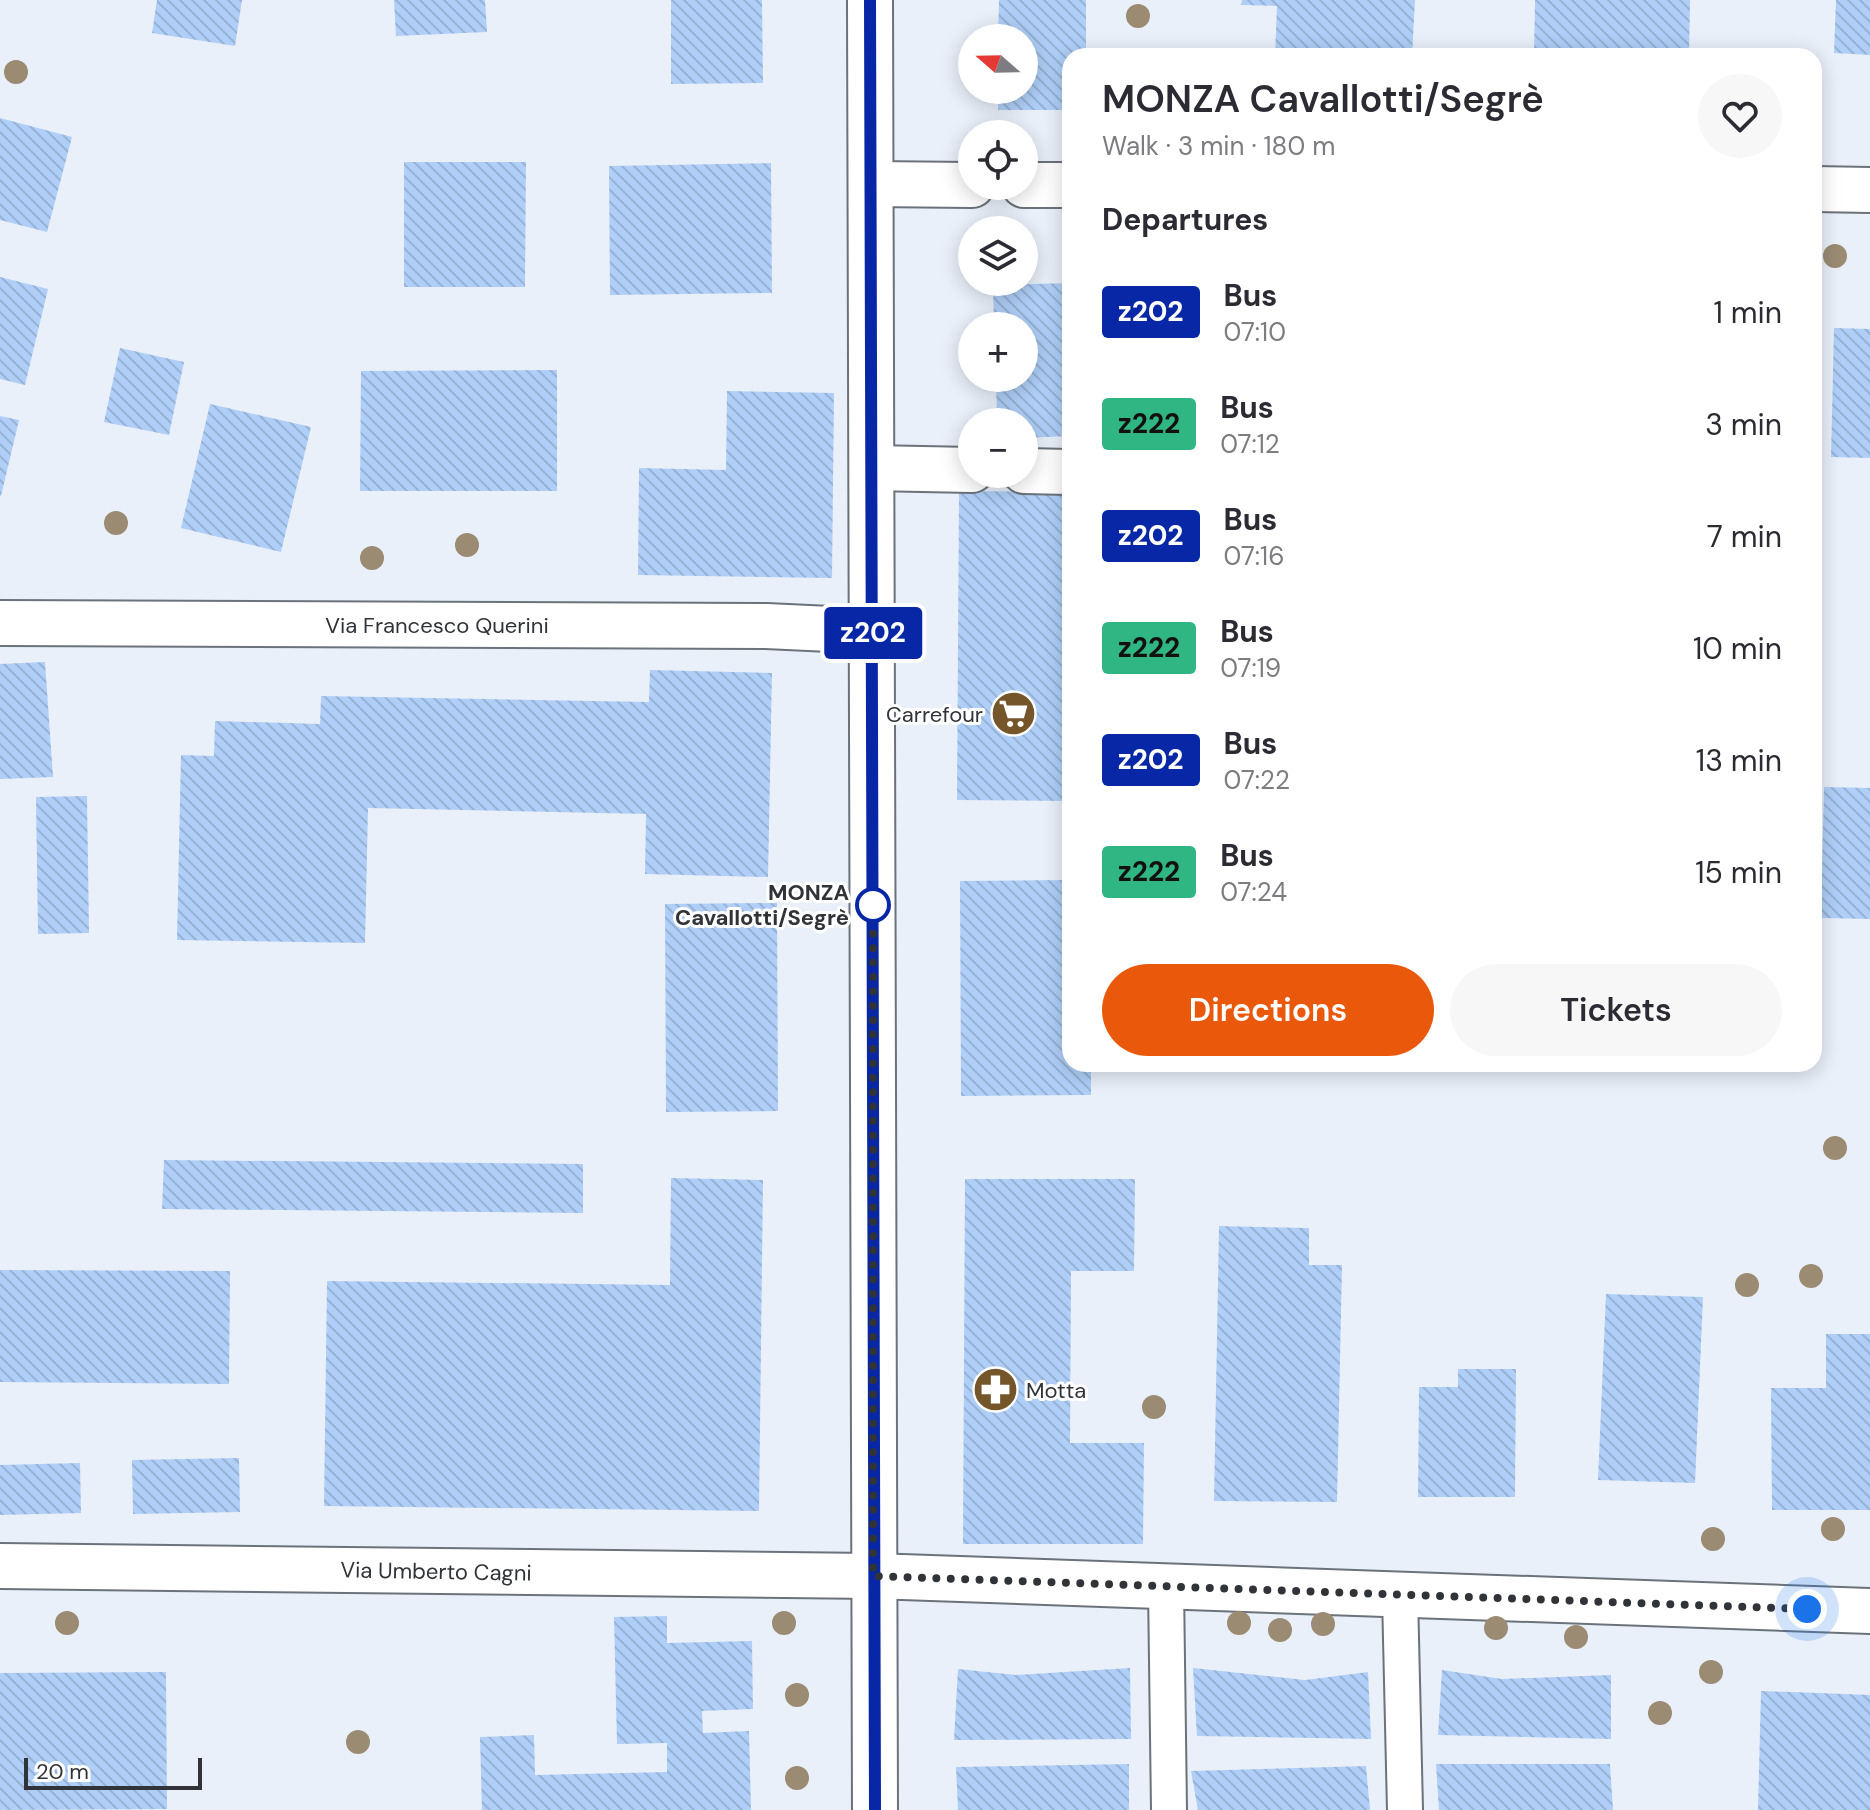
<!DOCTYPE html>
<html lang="en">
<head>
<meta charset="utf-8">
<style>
	body { margin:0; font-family:"DM Sans",sans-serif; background:#f7f7f7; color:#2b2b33; height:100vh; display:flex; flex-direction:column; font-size:30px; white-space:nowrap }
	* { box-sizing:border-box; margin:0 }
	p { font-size:26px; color:#7c7c81 }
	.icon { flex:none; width:44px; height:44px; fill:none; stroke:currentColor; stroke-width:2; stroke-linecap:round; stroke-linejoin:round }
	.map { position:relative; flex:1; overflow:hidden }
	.panel { position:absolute; left:1062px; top:48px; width:760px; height:1024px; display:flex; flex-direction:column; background:#fff; border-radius:24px; box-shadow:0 4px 20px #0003 }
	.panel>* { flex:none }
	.badge { padding:0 16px; border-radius:6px; font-size:28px; line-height:52px }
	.needle { width:52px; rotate:290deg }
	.controls { position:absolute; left:958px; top:24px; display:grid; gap:16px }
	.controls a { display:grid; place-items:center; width:80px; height:80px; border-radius:50%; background:#fff; box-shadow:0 4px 20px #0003; font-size:40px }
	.scale { position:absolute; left:24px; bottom:20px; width:178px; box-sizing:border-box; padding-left:8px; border:4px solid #303337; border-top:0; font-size:22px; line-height:28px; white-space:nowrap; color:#303337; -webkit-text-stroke:6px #fff; paint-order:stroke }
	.you { position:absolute; width:40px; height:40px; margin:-20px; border:6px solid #fff; border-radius:50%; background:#1a73e8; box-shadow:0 0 0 12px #1a73e833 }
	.map>.badge { position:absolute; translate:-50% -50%; box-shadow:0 0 0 4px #fff }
	h2 { padding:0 40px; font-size:30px; line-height:72px }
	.round { display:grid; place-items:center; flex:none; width:84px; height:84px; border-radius:42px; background:#f7f7f7 }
	.headline { display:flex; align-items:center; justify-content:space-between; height:136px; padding:0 40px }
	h1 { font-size:38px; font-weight:600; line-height:60px }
	.action { display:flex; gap:16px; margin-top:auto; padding:16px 40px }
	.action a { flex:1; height:92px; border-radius:48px; background:#ea580c; color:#fff; font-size:32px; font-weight:600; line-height:92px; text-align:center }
	.action a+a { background:#f7f7f7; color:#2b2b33 }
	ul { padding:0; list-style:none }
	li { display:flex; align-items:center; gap:24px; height:112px; padding:0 40px }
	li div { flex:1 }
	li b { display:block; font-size:30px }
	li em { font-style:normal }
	li .badge { min-width:88px; font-weight:700; text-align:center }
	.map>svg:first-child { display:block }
	.building { fill:url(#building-back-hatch) }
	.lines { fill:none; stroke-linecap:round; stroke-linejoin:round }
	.service-casing { stroke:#6b727a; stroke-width:38 }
	.minor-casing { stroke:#6b727a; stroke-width:48 }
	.tertiary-casing { stroke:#6b727a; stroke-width:48 }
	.service { stroke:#fff; stroke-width:34 }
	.minor { stroke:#fff; stroke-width:44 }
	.tertiary { stroke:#fff; stroke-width:44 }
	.tree { fill:#9a8b72 }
	.line-casing { stroke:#fff; stroke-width:18 }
	.line { stroke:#0727a6; stroke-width:12 }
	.walk { stroke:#303337; stroke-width:8; stroke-dasharray:0 14.4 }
	.stop-dot { fill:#fff; stroke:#0727a6; stroke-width:4 }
	.labels { text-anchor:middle; stroke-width:6; stroke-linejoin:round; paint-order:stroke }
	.street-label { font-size:22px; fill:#303337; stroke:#fff }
	.poi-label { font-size:22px; fill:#303337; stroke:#fff; text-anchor:end }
	.stop-label { font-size:22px; font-weight:bold; fill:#303337; stroke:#fff; text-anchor:end }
</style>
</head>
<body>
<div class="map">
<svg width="1870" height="1810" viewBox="0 0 1870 1810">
	<defs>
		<pattern id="building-back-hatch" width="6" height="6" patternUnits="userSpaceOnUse" patternTransform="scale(2)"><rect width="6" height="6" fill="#afcff8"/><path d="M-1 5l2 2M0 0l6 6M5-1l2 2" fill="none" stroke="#97b2d5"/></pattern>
	</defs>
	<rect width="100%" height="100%" fill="#e9f0fa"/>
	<g class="building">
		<path d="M157,0H242L235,46L152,33Z"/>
		<path d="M394,0H485L487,32L396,36Z"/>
		<path d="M671,0H762L763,83L671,84Z"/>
		<path d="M999,0H1086V56H1070V110H998V90H1024V38H998Z"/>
		<path d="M1242,0H1415L1412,56H1275L1277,6L1241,5Z"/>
		<path d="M1535,0H1690L1689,56H1534Z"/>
		<path d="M1836,0H1870V55L1834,53Z"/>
		<path d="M0,118L72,137L47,232L0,220Z"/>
		<path d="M404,162H526L525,287H404Z"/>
		<path d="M771,163L772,293L610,295L609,166Z"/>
		<path d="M0,277L48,289L25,385L0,379Z"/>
		<path d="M1070,283V436L1024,438V422H997L996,378H1024V326H994L993,285Z"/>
		<path d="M1834,328L1870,329V458L1831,457Z"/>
		<path d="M120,348L184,362L169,435L104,422Z"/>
		<path d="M557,370V491H360L361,371Z"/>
		<path d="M727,391L834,393L832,578L638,575L639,468L726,470Z"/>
		<path d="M210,404L311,427L281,552L181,528Z"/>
		<path d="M0,416L19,420L1,496H0Z"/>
		<path d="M959,491L1070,492V801L957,800Z"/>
		<path d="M45,662L53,777L0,779V664Z"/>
		<path d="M650,670L772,673L768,877L645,874L646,814L368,808L365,943L177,940L181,755L214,756L215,721L320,724L321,696L649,702Z"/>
		<path d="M1824,787L1870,788V919L1821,918Z"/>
		<path d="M87,796L89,933L38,934L36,797Z"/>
		<path d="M1070,880V1064H1091V1095L961,1096L960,881Z"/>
		<path d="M777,903L778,1111L666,1112L665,904Z"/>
		<path d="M164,1160L583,1164V1213L162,1209Z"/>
		<path d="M671,1178L763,1180L759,1511L324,1506L327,1281L670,1285Z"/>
		<path d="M965,1179H1135L1134,1271H1071L1070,1443H1144L1143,1544H963Z"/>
		<path d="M1219,1226L1309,1228V1265H1342L1337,1502L1214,1501Z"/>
		<path d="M0,1270L230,1271L229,1384L0,1382Z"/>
		<path d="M1606,1294L1703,1297L1695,1483L1598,1480Z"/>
		<path d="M1826,1334H1870V1510H1772L1771,1388H1826Z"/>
		<path d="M1458,1369H1516L1515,1497H1418L1419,1387H1458Z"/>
		<path d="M239,1458L240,1512L133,1514L132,1460Z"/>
		<path d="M80,1463L81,1513L0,1515V1465Z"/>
		<path d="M667,1616V1643L752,1641L753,1709L702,1711L703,1733L749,1731L751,1810H482L480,1737L534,1735L535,1775L667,1772V1743L617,1744L614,1617Z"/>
		<path d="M1130,1668L1131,1739L954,1740L958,1669L1016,1675Z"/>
		<path d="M1193,1668L1305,1680L1368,1672L1371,1739L1197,1736Z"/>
		<path d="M1442,1670L1502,1679L1611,1675V1739L1438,1735Z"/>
		<path d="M166,1672L167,1809L0,1810V1673Z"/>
		<path d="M1761,1691L1870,1695V1810H1758Z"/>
		<path d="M1129,1764V1810H958L956,1767Z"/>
		<path d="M1436,1764H1610L1613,1810H1439Z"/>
		<path d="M1366,1766L1370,1810H1198L1191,1771Z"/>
	</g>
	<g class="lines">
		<defs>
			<g id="service">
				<path d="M1166,1587L1169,1810"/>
				<path d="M1400,1595L1405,1810"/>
			</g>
			<g id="minor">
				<path d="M872,184L972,185"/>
				<path d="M1024,185H1070"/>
				<path d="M1814,189L1870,190"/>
				<path d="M872,468L972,470"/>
				<path d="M1024,471L1070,472"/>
				<path d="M0,623L766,626L873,631"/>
				<path d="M0,1566L873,1576L1870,1611"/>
			</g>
			<path id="tertiary" d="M870,0L875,1810"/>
		</defs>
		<use href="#service" class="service-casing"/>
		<use href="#minor" class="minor-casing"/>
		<use href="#tertiary" class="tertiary-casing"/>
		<use href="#service" class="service"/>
		<use href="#minor" class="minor"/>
		<use href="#tertiary" class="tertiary"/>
	</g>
	<g class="tree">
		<circle cx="1138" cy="16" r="12"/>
		<circle cx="16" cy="72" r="12"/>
		<circle cx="1835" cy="256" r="12"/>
		<circle cx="116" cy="523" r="12"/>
		<circle cx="467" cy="545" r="12"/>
		<circle cx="372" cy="558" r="12"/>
		<circle cx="1835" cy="1148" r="12"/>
		<circle cx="1811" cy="1276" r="12"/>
		<circle cx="1747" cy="1285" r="12"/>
		<circle cx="1154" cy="1407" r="12"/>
		<circle cx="1833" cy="1529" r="12"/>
		<circle cx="1713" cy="1539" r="12"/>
		<circle cx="67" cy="1623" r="12"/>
		<circle cx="784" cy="1623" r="12"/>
		<circle cx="1239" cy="1623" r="12"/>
		<circle cx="1323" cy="1624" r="12"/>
		<circle cx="1496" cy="1628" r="12"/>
		<circle cx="1280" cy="1630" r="12"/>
		<circle cx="1576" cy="1637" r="12"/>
		<circle cx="1711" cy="1672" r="12"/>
		<circle cx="797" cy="1695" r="12"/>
		<circle cx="1660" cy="1713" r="12"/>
		<circle cx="358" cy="1742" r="12"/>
		<circle cx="797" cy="1778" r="12"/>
	</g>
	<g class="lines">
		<defs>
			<path id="line" d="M870,0L875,1810"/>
		</defs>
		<use href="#line" class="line-casing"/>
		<use href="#line" class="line"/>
		<path class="walk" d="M873,905V1576L1807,1609"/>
	</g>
	<defs>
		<symbol id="supermarket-disc" viewBox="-11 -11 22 22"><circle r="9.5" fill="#75562b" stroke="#fff"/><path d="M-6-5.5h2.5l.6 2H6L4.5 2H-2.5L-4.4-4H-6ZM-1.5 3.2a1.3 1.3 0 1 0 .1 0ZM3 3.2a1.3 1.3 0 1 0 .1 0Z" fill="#fff"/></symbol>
		<symbol id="pharmacy-disc" viewBox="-11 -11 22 22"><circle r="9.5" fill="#75562b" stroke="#fff"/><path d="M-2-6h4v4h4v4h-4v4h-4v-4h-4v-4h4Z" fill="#fff"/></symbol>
	</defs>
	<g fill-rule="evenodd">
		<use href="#supermarket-disc" x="988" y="688" width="51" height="51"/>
		<use href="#pharmacy-disc" x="970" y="1364" width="51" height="51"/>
	</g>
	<circle class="stop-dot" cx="873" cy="905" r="16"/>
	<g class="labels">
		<g class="street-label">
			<text x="437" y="633">Via Francesco Querini</text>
			<text transform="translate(436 1571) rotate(1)" y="8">Via Umberto Cagni</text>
		</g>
		<g class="poi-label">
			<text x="983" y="722">Carrefour</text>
			<text x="1026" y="1398" text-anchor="start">Motta</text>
		</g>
		<g class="stop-label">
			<text x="849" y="900">MONZA<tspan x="849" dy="25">Cavallotti/Segrè</tspan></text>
		</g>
	</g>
</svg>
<div class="controls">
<a><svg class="needle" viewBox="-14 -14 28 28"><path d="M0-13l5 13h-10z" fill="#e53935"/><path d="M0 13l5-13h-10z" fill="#7c7c81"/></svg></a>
<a><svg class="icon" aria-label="locate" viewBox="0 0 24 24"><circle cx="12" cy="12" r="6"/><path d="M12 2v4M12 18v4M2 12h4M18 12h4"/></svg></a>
<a><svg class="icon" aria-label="layers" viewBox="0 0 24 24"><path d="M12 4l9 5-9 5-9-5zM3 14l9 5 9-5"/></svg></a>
<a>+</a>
<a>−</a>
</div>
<div class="scale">20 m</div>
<div class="you" style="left:1807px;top:1609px"></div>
<b class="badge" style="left:873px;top:633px;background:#0727a6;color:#fff">z202</b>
<section class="panel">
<div class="headline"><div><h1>MONZA Cavallotti/Segrè</h1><p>Walk · 3 min · 180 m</p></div><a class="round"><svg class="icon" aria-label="heart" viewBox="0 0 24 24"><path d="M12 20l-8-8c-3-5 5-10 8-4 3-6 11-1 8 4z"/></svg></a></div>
<h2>Departures</h2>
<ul>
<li><span class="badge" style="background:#0727a6;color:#fff">z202</span><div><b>Bus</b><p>07:10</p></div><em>1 min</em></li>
<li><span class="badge" style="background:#2fb683;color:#111">z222</span><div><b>Bus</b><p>07:12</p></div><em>3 min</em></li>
<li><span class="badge" style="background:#0727a6;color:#fff">z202</span><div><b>Bus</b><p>07:16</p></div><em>7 min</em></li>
<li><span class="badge" style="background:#2fb683;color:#111">z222</span><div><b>Bus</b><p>07:19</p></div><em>10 min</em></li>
<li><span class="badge" style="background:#0727a6;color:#fff">z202</span><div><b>Bus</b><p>07:22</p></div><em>13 min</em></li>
<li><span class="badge" style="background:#2fb683;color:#111">z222</span><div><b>Bus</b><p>07:24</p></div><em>15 min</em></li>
</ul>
<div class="action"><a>Directions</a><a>Tickets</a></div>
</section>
</div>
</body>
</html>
